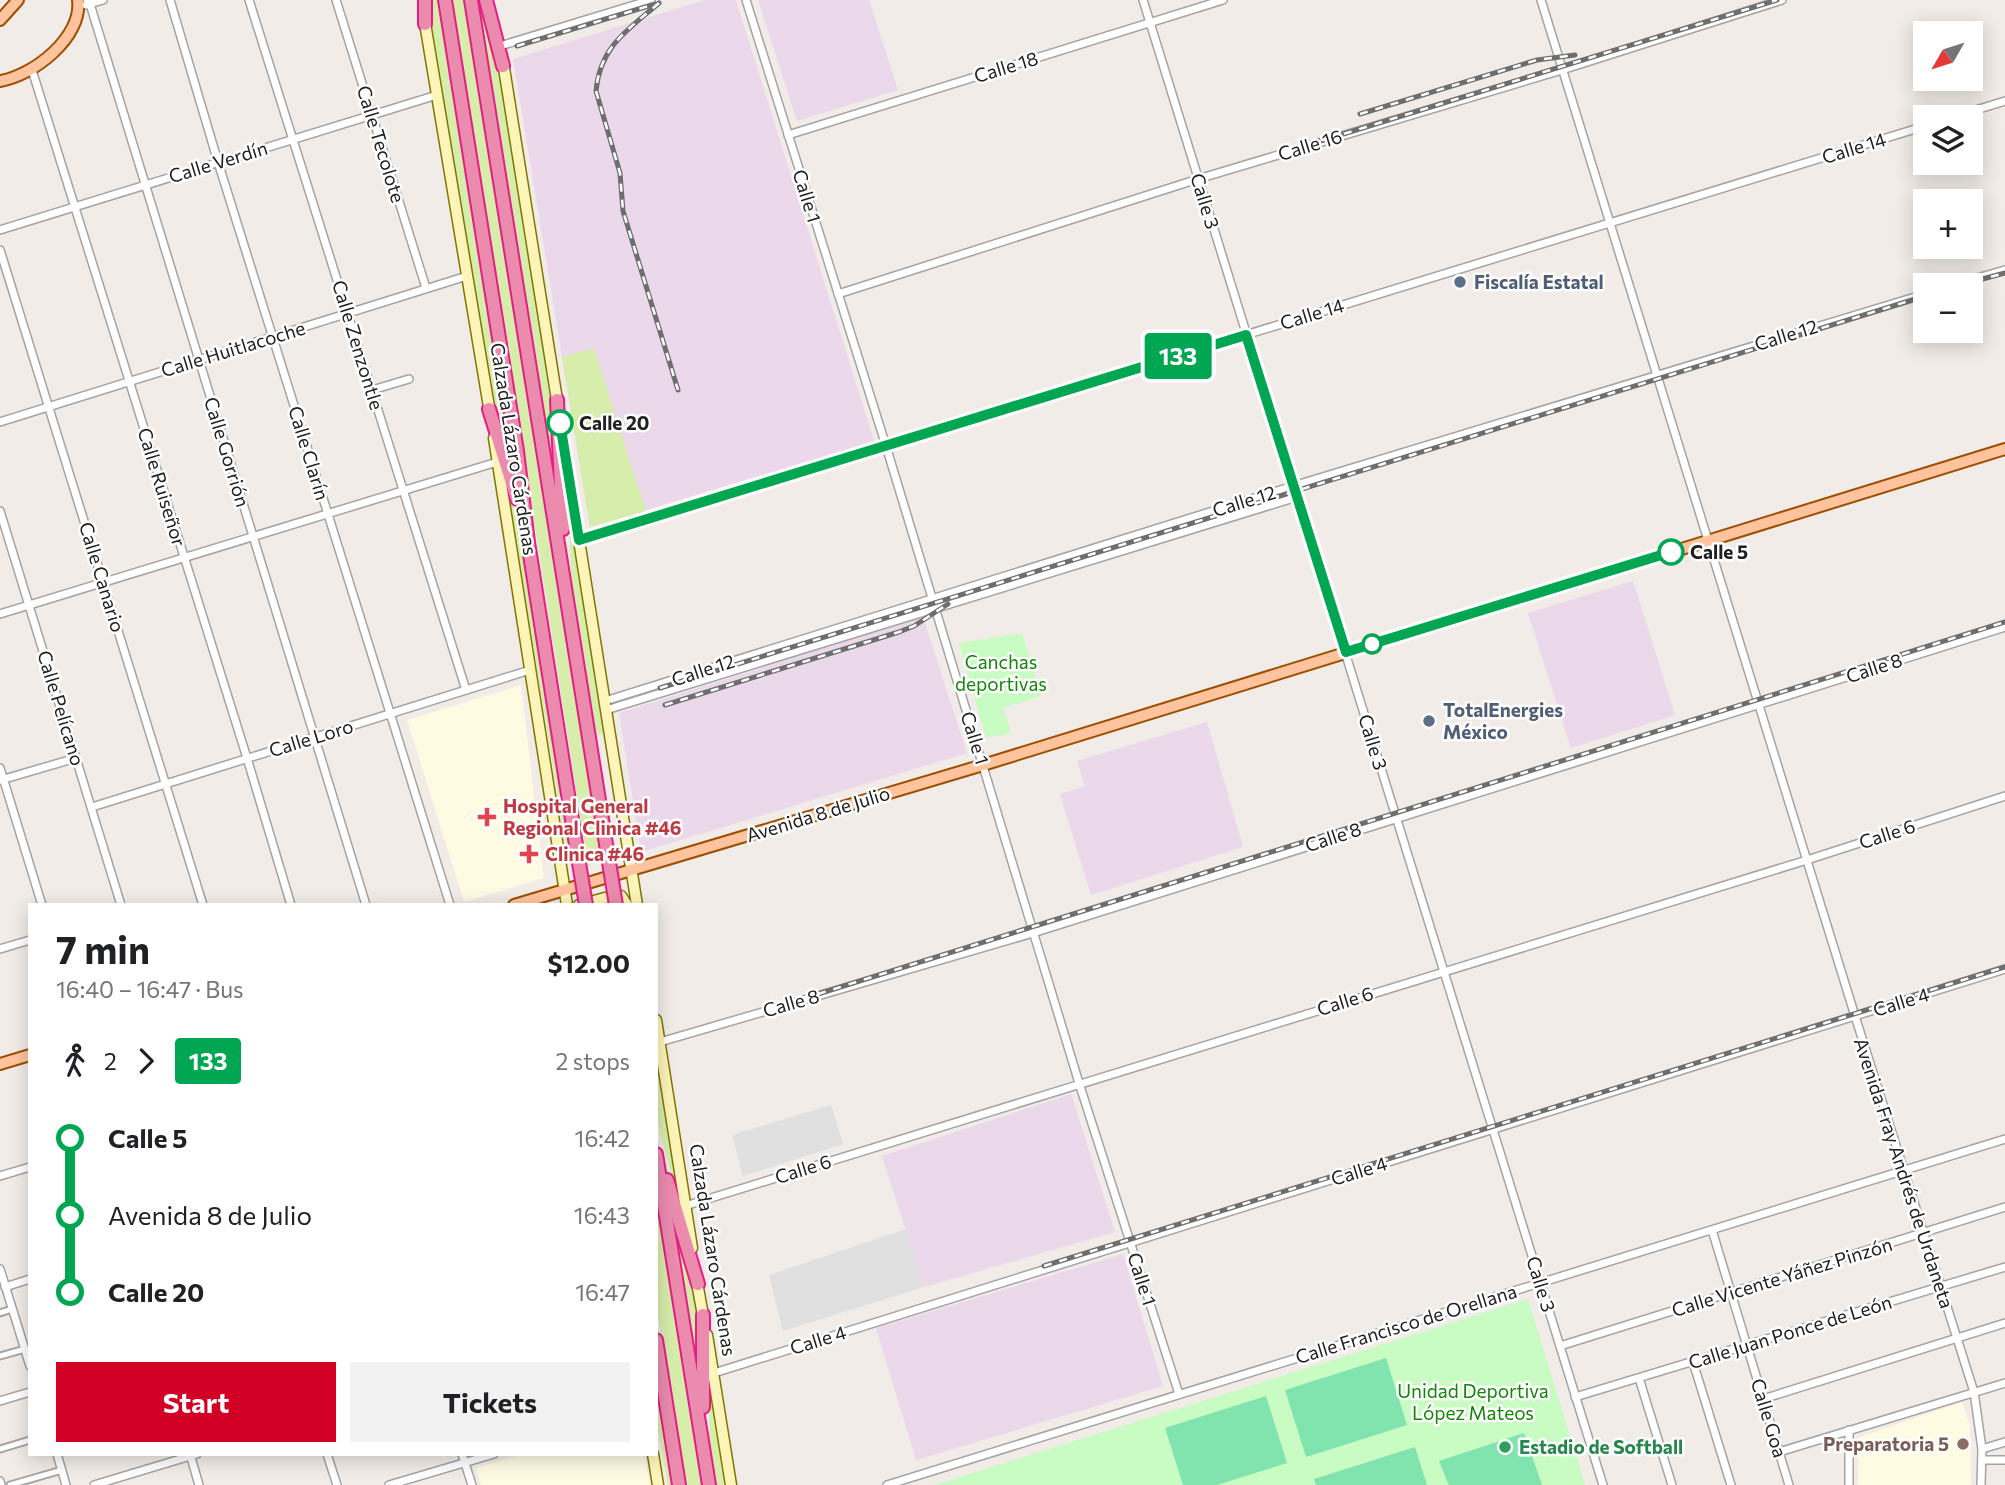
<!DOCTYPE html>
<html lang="en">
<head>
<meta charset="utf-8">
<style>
	body { margin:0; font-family:Commissioner,sans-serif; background:#f2f2f2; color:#202124; height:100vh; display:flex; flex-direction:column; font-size:26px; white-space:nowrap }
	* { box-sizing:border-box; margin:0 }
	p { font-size:23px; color:#757577 }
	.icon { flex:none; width:38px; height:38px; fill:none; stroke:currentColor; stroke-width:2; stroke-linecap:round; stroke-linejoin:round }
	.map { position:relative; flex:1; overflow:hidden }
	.side { position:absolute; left:28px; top:903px; width:630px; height:553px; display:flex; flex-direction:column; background:#fff; border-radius:0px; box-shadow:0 4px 18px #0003 }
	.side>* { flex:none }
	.badge { padding:0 14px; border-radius:5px; font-size:24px; line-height:46px }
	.needle { width:46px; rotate:231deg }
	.controls { position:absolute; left:1913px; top:21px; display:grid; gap:14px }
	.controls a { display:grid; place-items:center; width:70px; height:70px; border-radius:0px; background:#fff; box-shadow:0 4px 18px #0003; font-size:35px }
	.map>.badge { position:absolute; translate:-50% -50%; box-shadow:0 0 0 4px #fff }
	.legs { display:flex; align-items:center; gap:10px; height:77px; padding:0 28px; font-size:23px }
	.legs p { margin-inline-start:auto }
	.head { display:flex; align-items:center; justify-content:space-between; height:119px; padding:0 28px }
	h1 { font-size:38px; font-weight:700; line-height:52px }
	.action { display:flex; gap:14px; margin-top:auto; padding:14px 28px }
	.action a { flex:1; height:80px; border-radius:0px; background:#d10024; color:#fff; font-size:28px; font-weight:700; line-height:80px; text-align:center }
	.action a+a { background:#f2f2f2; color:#202124 }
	ul { padding:0 28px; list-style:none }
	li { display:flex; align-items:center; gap:24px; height:77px; font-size:26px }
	li i { display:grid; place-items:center; width:10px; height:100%; margin:0 9px; background:currentColor }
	li i::after { content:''; width:18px; height:18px; margin:-9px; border:5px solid; border-radius:50%; background:#fff }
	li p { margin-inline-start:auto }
	li:first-child i { background:linear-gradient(#0000 50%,currentColor 0) }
	li:last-child i { background:linear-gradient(currentColor 50%,#0000 0) }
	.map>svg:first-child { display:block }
	.industrial { fill:#ebd8ea }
	.education { fill:#fffae2 }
	.grass { fill:#d7edab }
	.park { fill:#c8fcc3 }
	.pitch { fill:#81e3ad }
	.parking { fill:#e0e0e0 }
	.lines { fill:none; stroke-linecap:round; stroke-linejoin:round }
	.pedestrian-casing { stroke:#a4a4a4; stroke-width:9 }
	.minor-casing { stroke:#a4a4a4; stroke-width:10 }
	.secondary-casing { stroke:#7f7700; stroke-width:13 }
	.primary-casing { stroke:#9d4e00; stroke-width:14 }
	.motorway-casing { stroke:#e41f84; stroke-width:16 }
	.pedestrian { stroke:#fff; stroke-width:5 }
	.minor { stroke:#fff; stroke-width:7 }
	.secondary { stroke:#fdf4b9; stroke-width:10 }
	.primary { stroke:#ffc49e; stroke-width:10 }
	.motorway { stroke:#eb8bae; stroke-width:12 }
	.rail-casing { stroke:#6e6e6e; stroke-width:5 }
	.rail { stroke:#fff; stroke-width:2.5; stroke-dasharray:8; stroke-linecap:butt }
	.motorway-bridge-casing { stroke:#e41f84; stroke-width:16; stroke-linecap:butt }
	.motorway-bridge { stroke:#eb8bae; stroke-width:12 }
	.line-1-casing { stroke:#fff; stroke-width:16 }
	.line-1 { stroke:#00a651; stroke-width:10 }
	.service-dot { fill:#5c6f8a; stroke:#fff; stroke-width:2.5 }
	.stop-1-dot { fill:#fff; stroke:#00a651; stroke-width:3.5 }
	.health-dot { fill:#e0444e; stroke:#fff; stroke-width:2.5 }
	.education-dot { fill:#8d6e63; stroke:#fff; stroke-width:2.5 }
	.leisure-dot { fill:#2e9e5b; stroke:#fff; stroke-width:2.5 }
	.labels { text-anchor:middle; stroke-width:5; stroke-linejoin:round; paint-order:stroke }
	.street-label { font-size:19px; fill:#202020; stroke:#fff }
	.service-label { font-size:19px; font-weight:bold; fill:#4e5e75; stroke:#fff; text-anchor:start }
	.stop-label { font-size:19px; font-weight:bold; fill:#202020; stroke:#fff; text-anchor:start }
	.park-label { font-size:19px; fill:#128607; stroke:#fff }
	.health-label { font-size:19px; font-weight:bold; fill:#be3a42; stroke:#fff; text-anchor:start }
	.education-label { font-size:19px; font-weight:bold; fill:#785e54; stroke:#fff; text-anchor:end }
	.leisure-label { font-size:19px; font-weight:bold; fill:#27864d; stroke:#fff; text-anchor:start }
</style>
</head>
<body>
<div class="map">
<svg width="2005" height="1485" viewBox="0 0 2005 1485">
	<rect width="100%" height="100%" fill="#f1ece7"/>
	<g class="industrial">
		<path d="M705,0H736L874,441L590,527L513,59Z"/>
		<path d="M758,0H869L898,90L797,121Z"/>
		<path d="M1633,581L1675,715L1571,748L1528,613Z"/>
		<path d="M923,617L967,753L641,852L619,713Z"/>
		<path d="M1207,722L1243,847L1091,895L1060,794L1085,786L1077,761Z"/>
		<path d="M1071,1094L1115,1232L924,1287L882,1156Z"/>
		<path d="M1123,1254L1163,1386L916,1460L876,1328Z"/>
	</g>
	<g class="education">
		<path d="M521,685L544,878L464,902L407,720Z"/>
		<path d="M1962,1402L1970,1425L1971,1485H1858L1859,1437Z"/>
		<path d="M522,1454H644L650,1485H481L476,1468Z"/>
	</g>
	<g class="grass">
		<path d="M429,0H441L518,491L494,410L428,22Z"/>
		<path d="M453,0H468L603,859L588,866Z"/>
		<path d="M479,0H483L498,52L554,405L558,497Z"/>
		<path d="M594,348L646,511L590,527L562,357Z"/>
		<path d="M505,474L526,550L572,844L566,846Z"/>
		<path d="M566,475L604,733L595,735L572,587Z"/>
		<path d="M656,1046L681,1207L660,1134L656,1109Z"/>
		<path d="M656,1189L704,1485H685L656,1305Z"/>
		<path d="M671,1199L699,1312L698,1391Z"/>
		<path d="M710,1379L724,1485H716L709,1445Z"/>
		<path d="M656,1382L661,1395L675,1485H668L656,1419Z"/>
	</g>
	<g class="park">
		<path d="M1022,633L1041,696L1003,708L1011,733L986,738L959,643Z"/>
		<path d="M1528,1299L1585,1485H934Z"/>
	</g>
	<g class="pitch">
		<path d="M1386,1358L1407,1425L1306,1457L1285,1390Z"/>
		<path d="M1266,1396L1287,1463L1217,1485H1183L1165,1428Z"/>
		<path d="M1524,1433L1542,1485H1449L1448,1483L1439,1461Z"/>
		<path d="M1415,1447L1427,1485H1316L1314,1479Z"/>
	</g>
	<g class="parking">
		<path d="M831,1105L843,1144L743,1176L732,1135Z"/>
		<path d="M906,1229L924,1287L783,1331L769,1275Z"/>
	</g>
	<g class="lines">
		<defs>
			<g id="pedestrian">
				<path d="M0,1313L12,1309"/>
				<path d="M0,1356L25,1349"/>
				<path d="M0,1449L30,1440"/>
				<path d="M10,1485L62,1470"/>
			</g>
			<g id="minor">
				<path d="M87,0L90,4L366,905"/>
				<path d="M170,0L218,162L450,905"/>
				<path d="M249,0L466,690"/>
				<path d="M336,0L426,288"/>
				<path d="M746,0L886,446L1079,1083L1179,1394"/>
				<path d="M1143,0L1603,1485"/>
				<path d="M1541,0L1855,1016L1974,1392L1982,1449L1981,1485"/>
				<path d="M86,5L103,0"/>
				<path d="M500,46L651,0"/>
				<path d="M32,70L247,758L291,905"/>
				<path d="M1953,117L2005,101"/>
				<path d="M788,135L1223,0"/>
				<path d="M0,230L437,95"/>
				<path d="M0,250L203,905"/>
				<path d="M1953,285L2005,270"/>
				<path d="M838,294L1198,179L1562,70L1782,0"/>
				<path d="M372,390L409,379"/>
				<path d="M0,422L467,276"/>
				<path d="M0,511L121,905"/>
				<path d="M579,540L1925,126"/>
				<path d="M0,614L497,462"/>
				<path d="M605,701L1293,486L1925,294"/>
				<path d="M606,710L1297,497"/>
				<path d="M0,768L42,905"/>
				<path d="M1,780L76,758"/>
				<path d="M92,807L530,670"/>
				<path d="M0,949L30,940"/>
				<path d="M660,1042L1033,933L2005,627"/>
				<path d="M0,1176L30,1167"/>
				<path d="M685,1206L1807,860L2005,796"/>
				<path d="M1712,1230L1789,1485"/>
				<path d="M0,1269L30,1366"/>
				<path d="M5,1287L30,1279"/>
				<path d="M1560,1346L2005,1207"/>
				<path d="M1693,1362L1731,1485"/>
				<path d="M714,1373L2005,969"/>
				<path d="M1639,1378L1672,1485"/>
				<path d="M1575,1397L2005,1267"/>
				<path d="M1763,1399L2005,1323"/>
				<path d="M0,1401L30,1392"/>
				<path d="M1982,1449L2005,1442"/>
				<path d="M1779,1452L2005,1383"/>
				<path d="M57,1454L66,1485"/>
				<path d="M190,1454L199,1485"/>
				<path d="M327,1454L337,1485"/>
				<path d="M462,1454L472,1485"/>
				<path d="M1982,1460H2005"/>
				<path d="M0,1481L1,1485"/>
				<path d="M94,1485L197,1454"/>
				<path d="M389,1485L494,1454"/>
				<path d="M887,1485L2005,1139"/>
				<path d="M1849,1485V1430"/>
			</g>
			<g id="secondary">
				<path d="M424,17L490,413"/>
				<path d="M503,62L558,406"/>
				<path d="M494,438L567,905"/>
				<path d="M564,446L637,905"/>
				<path d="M579,905L616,895L621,896L627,905"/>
				<path d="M656,1020L692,1248"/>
				<path d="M696,1277L704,1321"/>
				<path d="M707,1335L731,1485"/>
				<path d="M653,1454L658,1485"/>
			</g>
			<g id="primary">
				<path d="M0,20L18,0"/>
				<path d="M0,81C33,76 83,37 78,0"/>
				<path d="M514,905L983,765L2005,449"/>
				<path d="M0,1064L30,1055"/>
			</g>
			<g id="motorway">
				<path d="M445,0L517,451L528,542L577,851"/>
				<path d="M471,0L606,844"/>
				<path d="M486,0L503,66"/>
				<path d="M425,24V0"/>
				<path d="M557,400L563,529"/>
				<path d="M489,409L517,499"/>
				<path d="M656,1154L709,1485"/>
				<path d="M667,1180L698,1284"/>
				<path d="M656,1340L679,1485"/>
				<path d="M703,1407V1315"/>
			</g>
		</defs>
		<use href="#pedestrian" class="pedestrian-casing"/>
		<use href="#minor" class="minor-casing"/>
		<use href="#secondary" class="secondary-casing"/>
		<use href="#primary" class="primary-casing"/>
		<use href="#motorway" class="motorway-casing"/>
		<use href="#pedestrian" class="pedestrian"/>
		<use href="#minor" class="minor"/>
		<use href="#secondary" class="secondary"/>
		<use href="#primary" class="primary"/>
		<use href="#motorway" class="motorway"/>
		<defs>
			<g id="rail">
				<path d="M659,3C628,30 600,46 596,91L620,173L623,211L678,390"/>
				<path d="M517,46L655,4"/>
				<path d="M1360,114L1537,60L1575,55"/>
				<path d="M1298,148L1777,0"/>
				<path d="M1960,285L2005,273"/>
				<path d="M660,688L1925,296"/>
				<path d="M665,705L899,632L914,626L948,604"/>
				<path d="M818,994L2005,622"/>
				<path d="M1044,1266L2005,967"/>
			</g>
		</defs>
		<use href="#rail" class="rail-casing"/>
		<use href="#rail" class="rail"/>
		<defs>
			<g id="motorway-bridge">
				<path d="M606,844L616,905"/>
				<path d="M577,851L586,905"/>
			</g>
		</defs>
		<use href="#motorway-bridge" class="motorway-bridge-casing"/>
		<use href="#motorway-bridge" class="motorway-bridge"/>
	</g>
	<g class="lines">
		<defs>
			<path id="line-1" d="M560,423L579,540L1246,335L1346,652L1671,552"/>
		</defs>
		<use href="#line-1" class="line-1-casing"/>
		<use href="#line-1" class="line-1"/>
	</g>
	<g class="service-dot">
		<circle cx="1460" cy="282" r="7"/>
		<circle cx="1429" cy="721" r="7"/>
	</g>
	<g class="stop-1-dot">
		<circle cx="560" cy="423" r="12"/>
		<circle cx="1671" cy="552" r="12"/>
		<circle cx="1372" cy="644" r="9"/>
	</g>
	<g class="health-dot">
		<path d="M483.5 806.5h7v7h7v7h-7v7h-7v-7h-7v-7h7z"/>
		<path d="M525.5 843.5h7v7h7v7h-7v7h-7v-7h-7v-7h7z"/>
	</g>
	<circle class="education-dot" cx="1963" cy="1444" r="7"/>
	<circle class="leisure-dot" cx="1505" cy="1447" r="7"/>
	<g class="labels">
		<g class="street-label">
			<text transform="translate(1006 67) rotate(-17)" y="7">Calle 18</text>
			<text transform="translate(381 144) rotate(73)" y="7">Calle Tecolote</text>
			<text transform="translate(1310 145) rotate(-17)" y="7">Calle 16</text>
			<text transform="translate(1854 148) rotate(-17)" y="7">Calle 14</text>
			<text transform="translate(218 162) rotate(-17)" y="7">Calle Verdín</text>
			<text transform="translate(807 196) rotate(73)" y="7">Calle 1</text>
			<text transform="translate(1205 201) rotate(73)" y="7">Calle 3</text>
			<text transform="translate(1312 314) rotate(-17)" y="7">Calle 14</text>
			<text transform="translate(1786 335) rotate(-17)" y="7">Calle 12</text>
			<text transform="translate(358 345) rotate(73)" y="7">Calle Zenzontle</text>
			<text transform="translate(233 349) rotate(-17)" y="7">Calle Huitlacoche</text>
			<text transform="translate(514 449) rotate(81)" y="7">Calzada Lázaro Cárdenas</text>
			<text transform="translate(227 452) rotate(73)" y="7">Calle Gorrión</text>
			<text transform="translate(309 453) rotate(73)" y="7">Calle Clarín</text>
			<text transform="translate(162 487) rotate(73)" y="7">Calle Ruiseñor</text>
			<text transform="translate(1244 501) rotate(-17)" y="7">Calle 12</text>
			<text transform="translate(102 577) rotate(73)" y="7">Calle Canario</text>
			<text transform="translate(1874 668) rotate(-18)" y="7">Calle 8</text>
			<text transform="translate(703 670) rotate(-18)" y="7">Calle 12</text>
			<text transform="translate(61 708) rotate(73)" y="7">Calle Pelícano</text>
			<text transform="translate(311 738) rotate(-17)" y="7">Calle Loro</text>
			<text transform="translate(975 738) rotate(73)" y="7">Calle 1</text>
			<text transform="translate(1373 742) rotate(73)" y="7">Calle 3</text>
			<text transform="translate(818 814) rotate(-17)" y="7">Avenida 8 de Julio</text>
			<text transform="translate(1887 834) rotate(-18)" y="7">Calle 6</text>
			<text transform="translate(1333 837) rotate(-18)" y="7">Calle 8</text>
			<text transform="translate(1345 1001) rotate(-17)" y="7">Calle 6</text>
			<text transform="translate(1901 1002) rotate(-17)" y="7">Calle 4</text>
			<text transform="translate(791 1003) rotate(-16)" y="7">Calle 8</text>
			<text transform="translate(803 1169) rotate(-17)" y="7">Calle 6</text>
			<text transform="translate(1359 1171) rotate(-17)" y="7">Calle 4</text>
			<text transform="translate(1904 1173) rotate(72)" y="7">Avenida Fray Andrés de Urdaneta</text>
			<text transform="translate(713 1250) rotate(81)" y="7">Calzada Lázaro Cárdenas</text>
			<text transform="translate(1782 1277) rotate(-17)" y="7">Calle Vicente Yáñez Pinzón</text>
			<text transform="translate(1142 1279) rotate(72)" y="7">Calle 1</text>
			<text transform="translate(1541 1284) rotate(73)" y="7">Calle 3</text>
			<text transform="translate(1406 1324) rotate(-17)" y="7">Calle Francisco de Orellana</text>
			<text transform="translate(1790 1332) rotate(-17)" y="7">Calle Juan Ponce de León</text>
			<text transform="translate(818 1340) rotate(-17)" y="7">Calle 4</text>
			<text transform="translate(1769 1418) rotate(73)" y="7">Calle Goa</text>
		</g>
		<g class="service-label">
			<text x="1474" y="289">Fiscalía Estatal</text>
			<text x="1443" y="717">TotalEnergies<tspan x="1443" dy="22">México</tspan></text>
		</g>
		<g class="stop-label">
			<text x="579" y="430">Calle 20</text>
			<text x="1690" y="559">Calle 5</text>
		</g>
		<g class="park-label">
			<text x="1001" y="669">Canchas<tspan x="1001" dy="22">deportivas</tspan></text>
			<text x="1473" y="1398">Unidad Deportiva<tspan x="1473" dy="22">López Mateos</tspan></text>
		</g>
		<g class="health-label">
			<text x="503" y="813">Hospital General<tspan x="503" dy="22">Regional Clinica #46</tspan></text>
			<text x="545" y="861">Clinica #46</text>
		</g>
		<g class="education-label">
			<text x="1949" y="1451">Preparatoria 5</text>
		</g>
		<g class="leisure-label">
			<text x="1519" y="1454">Estadio de Softball</text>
		</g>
	</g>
</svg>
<div class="controls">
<a><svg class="needle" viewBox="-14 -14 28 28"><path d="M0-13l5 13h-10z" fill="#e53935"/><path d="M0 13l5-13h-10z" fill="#757577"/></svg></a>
<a><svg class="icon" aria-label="layers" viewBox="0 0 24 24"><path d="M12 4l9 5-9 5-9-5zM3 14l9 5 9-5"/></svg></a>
<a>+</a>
<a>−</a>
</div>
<b class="badge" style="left:1178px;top:356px;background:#00a651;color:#fff">133</b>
<section class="side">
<div class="head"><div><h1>7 min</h1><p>16:40 – 16:47 · Bus</p></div><b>$12.00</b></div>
<div class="legs"><svg class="icon" aria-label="walk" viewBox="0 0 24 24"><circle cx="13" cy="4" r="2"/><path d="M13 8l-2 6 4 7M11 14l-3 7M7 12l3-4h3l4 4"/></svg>2<svg class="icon" aria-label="forward" viewBox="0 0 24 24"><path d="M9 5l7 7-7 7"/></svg><b class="badge" style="background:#00a651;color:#fff">133</b><p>2 stops</p></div>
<ul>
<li><i style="color:#00a651"></i><b>Calle 5</b><p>16:42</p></li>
<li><i style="color:#00a651"></i><span>Avenida 8 de Julio</span><p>16:43</p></li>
<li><i style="color:#00a651"></i><b>Calle 20</b><p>16:47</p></li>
</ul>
<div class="action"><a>Start</a><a>Tickets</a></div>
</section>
</div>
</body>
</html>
